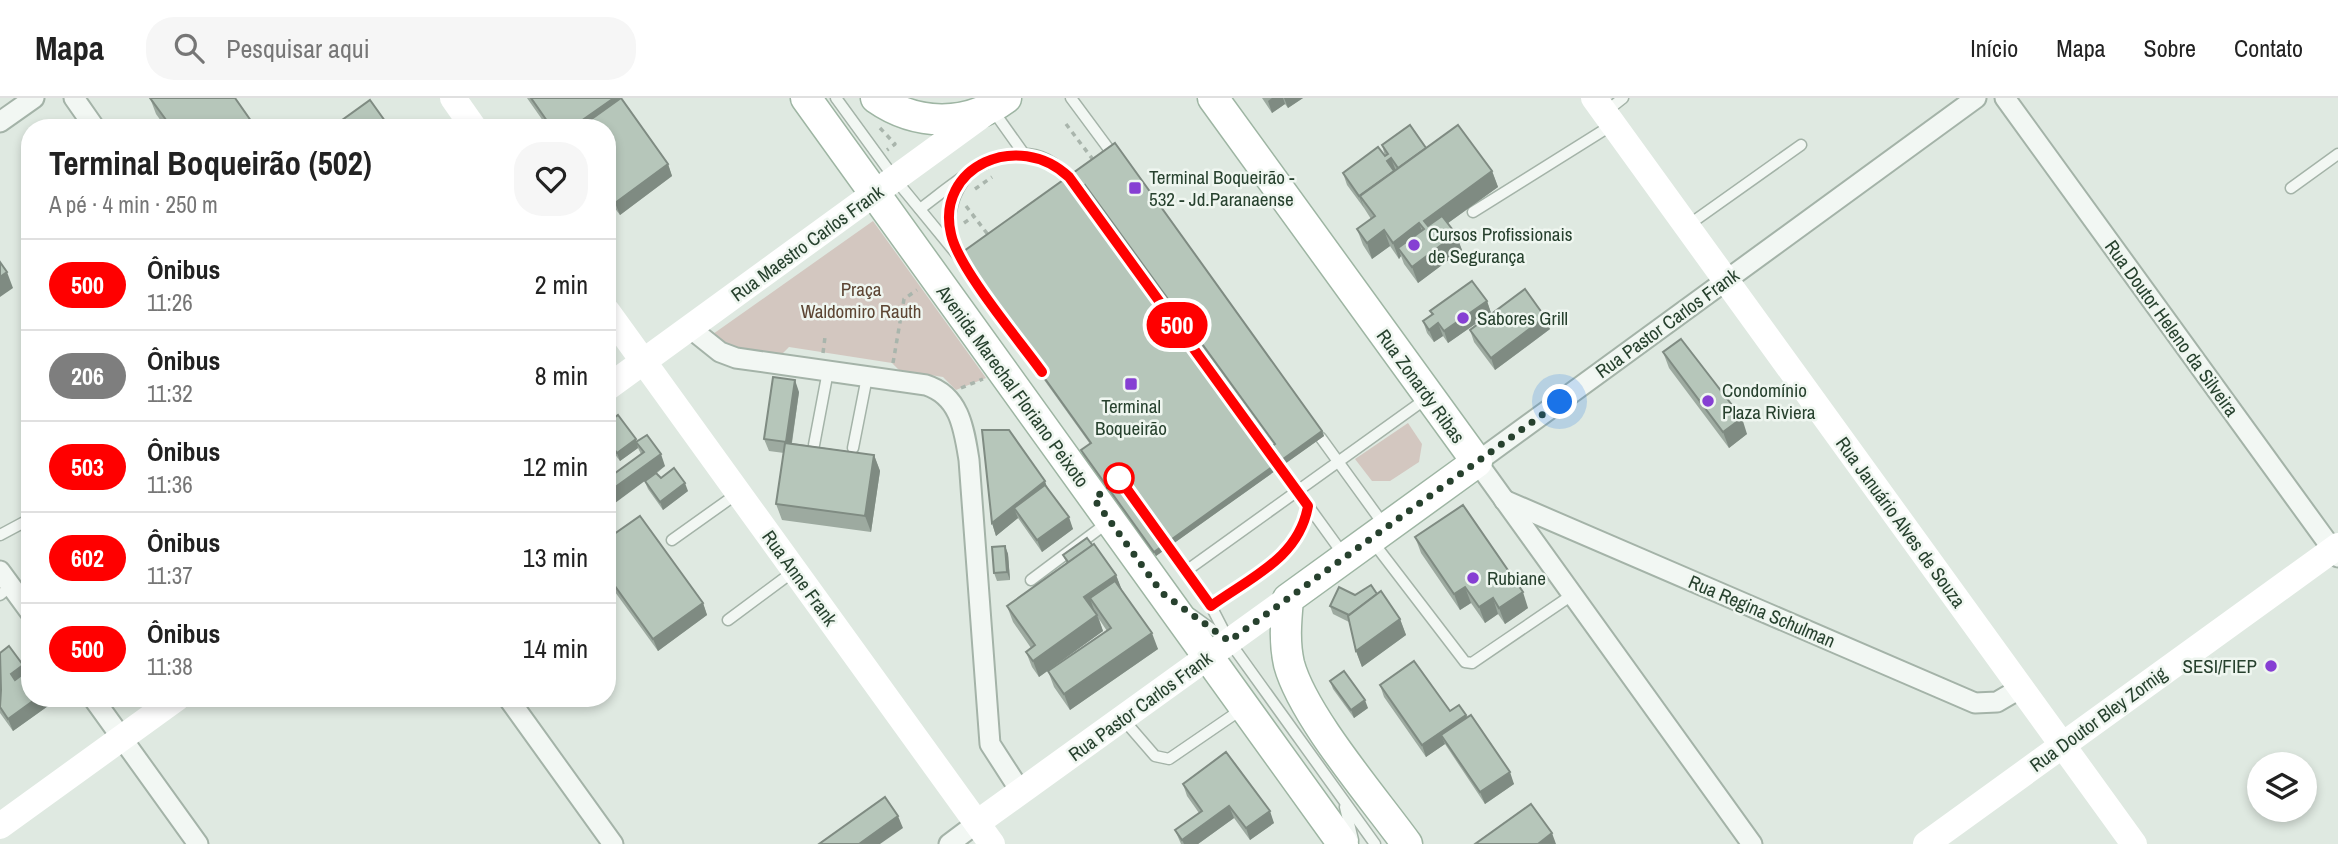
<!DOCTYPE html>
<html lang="pt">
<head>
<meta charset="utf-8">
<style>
	body { margin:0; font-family:"Archivo Narrow",sans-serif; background:#f6f6f6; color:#222; height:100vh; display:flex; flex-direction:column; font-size:26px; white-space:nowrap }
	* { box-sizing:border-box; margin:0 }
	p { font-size:23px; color:#767676 }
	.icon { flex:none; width:38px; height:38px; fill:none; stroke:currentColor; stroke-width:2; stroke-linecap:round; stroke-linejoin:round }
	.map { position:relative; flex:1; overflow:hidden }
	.details { position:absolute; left:21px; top:21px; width:595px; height:588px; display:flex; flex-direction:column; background:#fff; border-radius:28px; box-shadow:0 4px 10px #0003 }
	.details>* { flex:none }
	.badge { padding:0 14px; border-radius:23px; font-size:24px; line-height:46px }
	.fabs { position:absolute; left:2247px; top:654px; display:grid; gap:14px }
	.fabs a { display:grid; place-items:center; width:70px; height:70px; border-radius:50%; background:#fff; box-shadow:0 4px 10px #0003; font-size:35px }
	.you { position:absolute; width:35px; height:35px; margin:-18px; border:5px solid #fff; border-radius:50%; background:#1a73e8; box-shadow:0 0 0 10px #1a73e833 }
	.map>.badge { position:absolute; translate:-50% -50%; box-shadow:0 0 0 4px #fff }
	.round { display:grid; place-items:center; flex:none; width:74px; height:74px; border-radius:28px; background:#f6f6f6 }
	.overview { display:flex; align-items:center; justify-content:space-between; height:119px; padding:0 28px }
	h1 { font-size:33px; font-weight:700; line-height:52px }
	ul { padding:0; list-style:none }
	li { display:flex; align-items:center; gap:21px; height:91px; padding:0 28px; border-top:2px solid #e0e0e0 }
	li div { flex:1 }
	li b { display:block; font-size:26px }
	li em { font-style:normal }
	li .badge { min-width:77px; font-weight:700; text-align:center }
	header { display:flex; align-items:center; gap:42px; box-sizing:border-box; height:98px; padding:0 35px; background:#fff; border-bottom:2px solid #e0e0e0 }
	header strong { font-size:33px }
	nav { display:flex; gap:38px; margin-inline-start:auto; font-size:24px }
	.search { width:490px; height:63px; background:#f6f6f6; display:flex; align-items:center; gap:18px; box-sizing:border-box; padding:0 24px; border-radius:28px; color:#767676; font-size:26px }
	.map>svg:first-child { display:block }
	.green { fill:#d3c7c0 }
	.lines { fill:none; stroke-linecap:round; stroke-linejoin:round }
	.lane-casing { stroke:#a4b3a8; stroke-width:13 }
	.street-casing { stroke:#a4b3a8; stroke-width:23 }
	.primary-casing { stroke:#9eb5a3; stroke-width:33 }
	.path { stroke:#a9b5ac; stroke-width:3.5; stroke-dasharray:5 5; stroke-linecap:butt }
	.lane { stroke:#f2f7f3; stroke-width:10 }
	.street { stroke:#f2f7f3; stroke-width:19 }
	.secondary { stroke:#fff; stroke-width:26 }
	.primary { stroke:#fff; stroke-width:30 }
	.wall { fill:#9daaa0; fill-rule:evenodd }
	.shaded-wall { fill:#7f8b82 }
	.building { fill:#b6c6ba; stroke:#7f8b82; stroke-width:2; fill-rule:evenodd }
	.line-casing { stroke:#fff; stroke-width:16 }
	.line { stroke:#f00; stroke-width:10 }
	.walk { stroke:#27412e; stroke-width:7; stroke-dasharray:0 12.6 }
	.poi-dot { fill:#863fd3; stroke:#eff6f0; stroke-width:2.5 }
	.stop-dot { fill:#fff; stroke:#f00; stroke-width:3.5 }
	.labels { text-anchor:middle; stroke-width:5; stroke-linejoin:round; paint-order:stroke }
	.poi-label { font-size:19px; fill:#27412e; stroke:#eff6f0; text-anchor:start }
	.street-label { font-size:19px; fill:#27412e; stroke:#eff6f0 }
	.park-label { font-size:19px; fill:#5d4634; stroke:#eff6f0 }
</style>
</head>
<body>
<header>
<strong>Mapa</strong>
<div class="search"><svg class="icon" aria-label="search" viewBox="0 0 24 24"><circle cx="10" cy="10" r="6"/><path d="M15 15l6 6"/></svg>Pesquisar aqui</div>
<nav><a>Início</a><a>Mapa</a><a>Sobre</a><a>Contato</a></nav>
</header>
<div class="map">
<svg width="2338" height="746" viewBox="0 0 2338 746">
	<rect width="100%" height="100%" fill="#dfe9e1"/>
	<g class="green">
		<path d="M873,123L986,280L956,292L943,279L899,272L892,265L789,249L780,258C754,254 733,253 713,236Z"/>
		<path d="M1408,325L1422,346L1419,364L1390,383H1372L1355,361Z"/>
	</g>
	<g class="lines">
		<defs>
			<g id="lane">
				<path d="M836,0L895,81L959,159"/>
				<path d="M1071,0L1111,54"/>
				<path d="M992,11L1024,56"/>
				<path d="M1604,15L1623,0"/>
				<path d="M2291,90L2338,56"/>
				<path d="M1081,96L1177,227"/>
				<path d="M920,111C963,79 1023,22 1071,82"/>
				<path d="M1473,114L1612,27"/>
				<path d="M1687,128L1801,47"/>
				<path d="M955,147C946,124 950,102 964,82"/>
				<path d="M1187,241L1270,355"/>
				<path d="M1321,340L1384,427"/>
				<path d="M814,347L828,273"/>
				<path d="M853,350L867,279"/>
				<path d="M1280,369L1343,456"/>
				<path d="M0,437L30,421"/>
				<path d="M672,442L738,395"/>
				<path d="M1373,444L1465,564L1472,565L1572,497"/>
				<path d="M1168,449L1211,508L1229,543L1375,746"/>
				<path d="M1186,473L1427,300"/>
				<path d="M1031,482L1107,425"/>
				<path d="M0,497L11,488"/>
				<path d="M1211,508C1251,479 1299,460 1308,408"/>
				<path d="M1191,516L1227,542"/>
				<path d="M728,522L794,473"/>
				<path d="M1123,621L1155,658L1169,661L1242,611"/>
				<path d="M1345,709L1353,742"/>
			</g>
			<g id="street">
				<path d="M74,0L95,30"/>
				<path d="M2005,0L2338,459"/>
				<path d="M0,24L34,0"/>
				<path d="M690,230L720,254L736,260L926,287C960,298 964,331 969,362L990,646L1021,694"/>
				<path d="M1504,402L1975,605L1997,604L2021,590"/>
				<path d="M0,473L30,514"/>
				<path d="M93,600L198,746"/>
				<path d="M508,600L613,746"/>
				<path d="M949,746L977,725"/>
				<path d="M1752,746L1477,364L1976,0"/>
			</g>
			<g id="primary">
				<path d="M806,0L1343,746"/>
				<path d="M876,0C916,28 967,29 1006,0"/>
				<path d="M1213,0L1477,364L1288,501C1286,523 1284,544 1289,566C1303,618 1373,699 1407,746"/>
			</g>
		</defs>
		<use href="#lane" class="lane-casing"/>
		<use href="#street" class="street-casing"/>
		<use href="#primary" class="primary-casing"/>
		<g class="path">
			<path d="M1066,26L1094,63"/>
			<path d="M880,30L895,46L887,52"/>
			<path d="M975,91L992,79"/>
			<path d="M966,108L989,138"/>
			<path d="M964,125L974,118"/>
			<path d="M823,255L825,239"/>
			<path d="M893,265L904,201L917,192"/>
			<path d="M961,290L983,281"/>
		</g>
		<use href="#lane" class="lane"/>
		<use href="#street" class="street"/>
		<g class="secondary">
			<path d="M453,0L474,30"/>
			<path d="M1594,0L2134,746"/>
			<path d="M607,213L992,746"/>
			<path d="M607,290L985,15"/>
			<path d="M977,725L1288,501"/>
			<path d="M0,728L177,600"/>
			<path d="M1926,746L2338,448"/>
		</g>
		<use href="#primary" class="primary"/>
	</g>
	<g class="wall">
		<path d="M150,0L256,30H166L156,16Z"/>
		<path d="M527,0H619L668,66L672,78L620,117L607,100V30H548Z"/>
		<path d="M1262,0H1303L1288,10L1285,6L1272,15Z"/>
		<path d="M1115,45L1322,333L1324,338L1156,458L1083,357L1081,352L1090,346L958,162L957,158ZM1087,91L1180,220L1171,227L1078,98ZM1193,236L1274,346L1265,353L1184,243Z"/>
		<path d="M1382,47L1426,50L1492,73L1498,89L1448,125L1462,152L1418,185L1404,166L1401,158L1399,161L1390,148L1372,161L1363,147L1357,131L1371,121L1364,110L1347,87L1343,75L1385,58Z"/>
		<path d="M1487,203L1491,215L1448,245L1443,238L1434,244L1427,235L1423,223L1432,217L1430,213Z"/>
		<path d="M1550,231L1495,272L1474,244L1470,232Z"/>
		<path d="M1663,254L1747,336L1729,350L1669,270Z"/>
		<path d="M799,294L792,345L874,357L880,373L871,434L782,422L776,406L784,355L769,353L764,341Z"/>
		<path d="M607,325L637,344L665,368L657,375L661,380L688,393L663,412L648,391L645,384L641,356L638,350L620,363L607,346Z"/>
		<path d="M30,362V385L23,367Z"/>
		<path d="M1047,388L1073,431L1042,454L1018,420L996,438L992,425Z"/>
		<path d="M1415,439L1528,510L1505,526L1498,516L1485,525L1471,505L1460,512L1421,455Z"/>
		<path d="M607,441L703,505L707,517L658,553L607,483Z"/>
		<path d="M1005,448L1008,456L1010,482L997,483L994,475Z"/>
		<path d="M1063,457L1116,477L1121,491L1158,551L1070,612L1054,589L1048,573L1107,533L1099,521L1103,533L1039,579L1032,569L1026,554L1031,550L1013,524L1007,508L1067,466Z"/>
		<path d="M1377,496L1400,521L1406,537L1362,569L1356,553L1349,524L1333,516L1330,508L1355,497Z"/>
		<path d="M0,555L30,600H45L48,608L13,633L0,615Z"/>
		<path d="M1330,583L1368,610L1354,620L1333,591Z"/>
		<path d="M1380,587L1450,613L1466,617L1514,686L1485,706L1445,646L1426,659L1384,599Z"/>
		<path d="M1183,686L1274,725L1250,742L1234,720L1198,746H1181L1175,732L1199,715L1187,698Z"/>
	</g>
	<g class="shaded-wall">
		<path d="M614,0H619L622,9L593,30H571Z"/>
		<path d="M1272,0H1283L1285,6L1272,15L1268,3Z"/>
		<path d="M1284,0H1303L1288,10Z"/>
		<path d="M1391,60L1396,73L1360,98L1364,110L1359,98L1387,63Z"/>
		<path d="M668,66L672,78L620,117L615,105Z"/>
		<path d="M1492,73L1498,89L1430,138L1424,123Z"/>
		<path d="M1085,87L1087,91L1077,98L1075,94Z"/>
		<path d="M1419,125L1425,141L1398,150L1401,158L1399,161L1393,145Z"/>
		<path d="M1384,132L1390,148L1372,161L1367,145Z"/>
		<path d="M1456,136L1462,152L1418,185L1412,169Z"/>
		<path d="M7,174L13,190L0,199V179Z"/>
		<path d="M1487,203L1491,215L1448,245L1444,233Z"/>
		<path d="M1545,219L1550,231L1495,272L1491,260Z"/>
		<path d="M1438,225L1443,238L1434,244L1429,232Z"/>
		<path d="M1192,232L1193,236L1183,244L1181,240Z"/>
		<path d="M795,282L799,294L790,356L786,344Z"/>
		<path d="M1742,320L1747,336L1729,350L1723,334Z"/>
		<path d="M1322,333L1324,338L1156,458L1154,454Z"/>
		<path d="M636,341L638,350L620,363L617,355Z"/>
		<path d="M661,356L665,368L607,411V395Z"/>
		<path d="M874,357L880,373L871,434L865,418Z"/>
		<path d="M1045,383L1049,395L1014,410L1018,420L996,438L992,425Z"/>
		<path d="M685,385L688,393L663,412L660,404Z"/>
		<path d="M1069,419L1073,431L1042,454L1037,442Z"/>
		<path d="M1005,448L1008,456L1010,482L1007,474Z"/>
		<path d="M1116,477L1122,492L1090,500L1094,512L1084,499Z"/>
		<path d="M1465,489L1471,505L1460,512L1454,496Z"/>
		<path d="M1523,494L1528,510L1505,526L1499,510Z"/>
		<path d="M1493,500L1498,516L1485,525L1479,509Z"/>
		<path d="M703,505L707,517L658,553L653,541Z"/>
		<path d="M1097,517L1103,533L1039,579L1033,563Z"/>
		<path d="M1400,521L1406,537L1362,569L1356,553Z"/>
		<path d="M1152,535L1158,551L1070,612L1064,596Z"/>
		<path d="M23,567L27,579L15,588L11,576Z"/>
		<path d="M37,600H45L48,608L13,633L8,621Z"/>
		<path d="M1365,602L1368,610L1354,620L1351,612Z"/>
		<path d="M1466,617L1470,629L1441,637L1445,646L1426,659L1422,647Z"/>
		<path d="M1510,674L1514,686L1485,706L1480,694Z"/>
		<path d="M1229,708L1234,720L1198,746H1184L1182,742Z"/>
		<path d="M1270,713L1274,725L1250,742L1246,730Z"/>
		<path d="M898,718L903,730L880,746H859Z"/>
		<path d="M1552,735L1556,746H1538Z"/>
	</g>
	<g class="building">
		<path d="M150,0H235L256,30H172Z"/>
		<path d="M531,0H614L571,30H552Z"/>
		<path d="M621,0L668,66L615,105L607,94V30H579Z"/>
		<path d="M370,2L390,30H331Z"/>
		<path d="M1410,27L1426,50L1398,70L1391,60L1387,63L1394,73L1359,98L1343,75L1378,49L1385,58L1388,56L1382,47Z"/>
		<path d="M1458,27L1492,73L1424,123L1428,128L1442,118L1456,136L1412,169L1398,150L1424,131L1419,125L1393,145L1384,132L1367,145L1357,131L1375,118L1360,98Z"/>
		<path d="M1115,45L1322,333L1154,454L1081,352L1091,345L957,158ZM1085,87L1181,219L1171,227L1075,94ZM1192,232L1275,346L1265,353L1181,240Z"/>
		<path d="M0,164L7,174L0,179Z"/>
		<path d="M1472,183L1487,203L1444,233L1438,225L1429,232L1423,223L1433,216L1430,213Z"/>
		<path d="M1525,191L1545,219L1491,260L1470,232Z"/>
		<path d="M1681,241L1742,320L1723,334L1663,254Z"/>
		<path d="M773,279L795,282L786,344L764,341Z"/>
		<path d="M618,317L636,341L617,355L607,341V325Z"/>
		<path d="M982,332H1009L1045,383L992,425Z"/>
		<path d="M647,337L661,356L607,395V381L644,354L636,344Z"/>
		<path d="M785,345L874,357L865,418L776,406Z"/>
		<path d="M30,362V377L23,367Z"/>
		<path d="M674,370L685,385L660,404L645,383L656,375L661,380Z"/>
		<path d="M1045,387L1069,419L1037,442L1014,410Z"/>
		<path d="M1463,407L1523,494L1499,510L1493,500L1479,509L1465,489L1454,496L1415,439Z"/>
		<path d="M640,418L703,505L653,541L607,477V441Z"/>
		<path d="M1087,440L1093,448L1069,465L1063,457Z"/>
		<path d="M1094,446L1116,477L1084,499L1097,517L1033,563L1026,554L1035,547L1007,508Z"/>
		<path d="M1005,448L1007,474L994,475L992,449Z"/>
		<path d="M1115,483L1152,535L1064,596L1048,573L1111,530L1090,500Z"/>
		<path d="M1371,487L1377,496L1349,517L1330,508L1339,489L1355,497Z"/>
		<path d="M1381,493L1400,521L1356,553L1348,518Z"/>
		<path d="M9,548L23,567L11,576L15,582L27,573L30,577V600H37L8,621L0,609L1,592L0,555Z"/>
		<path d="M1414,563L1450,613L1459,607L1466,617L1422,647L1380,587Z"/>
		<path d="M1344,573L1365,602L1351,612L1330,583Z"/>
		<path d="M1471,617L1510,674L1480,694L1441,637Z"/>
		<path d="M1226,654L1270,713L1246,730L1229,708L1182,742L1175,732L1202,713L1183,686Z"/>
		<path d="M885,699L898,718L859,746H819Z"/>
		<path d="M1531,706L1552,735L1538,746H1475Z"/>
	</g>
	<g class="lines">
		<defs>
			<path id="line" d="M1042,274C1019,242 958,170 951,136C935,69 1018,31 1069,79L1308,408C1299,460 1251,479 1211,508L1119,380"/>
		</defs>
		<use href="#line" class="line-casing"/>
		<use href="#line" class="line"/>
		<path class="walk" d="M1119,380L1094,401L1162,495L1229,543L1560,304"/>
	</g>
	<g class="poi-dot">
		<rect x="1128" y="83" width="14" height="14" rx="3.5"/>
		<circle cx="1414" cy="147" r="7"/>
		<circle cx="1463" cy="220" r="7"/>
		<rect x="1124" y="279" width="14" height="14" rx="3.5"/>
		<circle cx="1708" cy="303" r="7"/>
		<circle cx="1473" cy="480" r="7"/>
		<circle cx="2271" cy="568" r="7"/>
	</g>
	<circle class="stop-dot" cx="1119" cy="380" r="14"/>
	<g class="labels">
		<g class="poi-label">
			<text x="1149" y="86">Terminal Boqueirão -<tspan x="1149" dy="22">532 - Jd.Paranaense</tspan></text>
			<text x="1428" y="143">Cursos Profissionais<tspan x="1428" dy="22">de Segurança</tspan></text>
			<text x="1477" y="227">Sabores Grill</text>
			<text x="1722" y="299">Condomínio<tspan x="1722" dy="22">Plaza Riviera</tspan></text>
			<text x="1131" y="315" text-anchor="middle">Terminal<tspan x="1131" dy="22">Boqueirão</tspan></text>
			<text x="1487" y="487">Rubiane</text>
			<text x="2257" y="575" text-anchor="end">SESI/FIEP</text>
		</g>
		<g class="street-label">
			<text transform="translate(807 145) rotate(-36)" y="7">Rua Maestro Carlos Frank</text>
			<text transform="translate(1667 225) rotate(-36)" y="7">Rua Pastor Carlos Frank</text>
			<text transform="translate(2172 230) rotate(54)" y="7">Rua Doutor Heleno da Silveira</text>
			<text transform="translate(1013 288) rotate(54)" y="7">Avenida Marechal Floriano Peixoto</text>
			<text transform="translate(1421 288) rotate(54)" y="7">Rua Zonardy Ribas</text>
			<text transform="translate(1901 424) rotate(54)" y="7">Rua Januário Alves de Souza</text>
			<text transform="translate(800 480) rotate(54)" y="7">Rua Anne Frank</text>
			<text transform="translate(1762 513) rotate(23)" y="7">Rua Regina Schulman</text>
			<text transform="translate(1140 608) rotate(-36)" y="7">Rua Pastor Carlos Frank</text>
			<text transform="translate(2098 621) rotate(-36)" y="7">Rua Doutor Bley Zornig</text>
		</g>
		<g class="park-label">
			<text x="861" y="198">Praça<tspan x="861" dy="22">Waldomiro Rauth</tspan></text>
		</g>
	</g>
</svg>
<div class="fabs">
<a><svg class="icon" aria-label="layers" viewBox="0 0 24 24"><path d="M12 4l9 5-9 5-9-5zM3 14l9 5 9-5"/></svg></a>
</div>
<div class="you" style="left:1560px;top:304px"></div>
<b class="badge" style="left:1177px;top:227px;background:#f00;color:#fff">500</b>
<section class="details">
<div class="overview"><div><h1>Terminal Boqueirão (502)</h1><p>A pé · 4 min · 250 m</p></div><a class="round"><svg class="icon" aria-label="heart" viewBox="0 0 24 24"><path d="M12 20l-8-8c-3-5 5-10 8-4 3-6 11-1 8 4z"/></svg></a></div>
<ul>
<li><span class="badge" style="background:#f00;color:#fff">500</span><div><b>Ônibus</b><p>11:26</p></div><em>2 min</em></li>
<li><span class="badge" style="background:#7e7e7e;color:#fff">206</span><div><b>Ônibus</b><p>11:32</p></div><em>8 min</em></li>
<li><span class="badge" style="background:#f00;color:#fff">503</span><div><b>Ônibus</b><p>11:36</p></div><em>12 min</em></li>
<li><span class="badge" style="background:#f00;color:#fff">602</span><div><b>Ônibus</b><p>11:37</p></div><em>13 min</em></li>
<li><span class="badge" style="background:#f00;color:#fff">500</span><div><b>Ônibus</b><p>11:38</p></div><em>14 min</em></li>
</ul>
</section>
</div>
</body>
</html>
